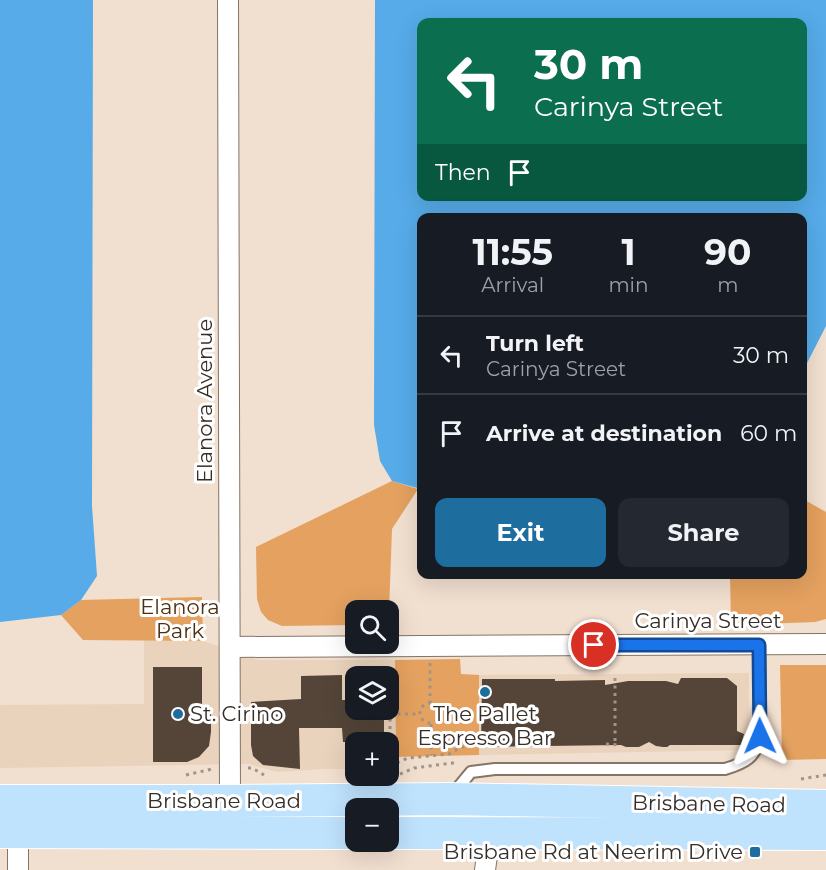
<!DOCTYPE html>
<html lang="en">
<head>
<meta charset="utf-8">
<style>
  :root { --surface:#171b24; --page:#242831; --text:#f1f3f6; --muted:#9ea1a6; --line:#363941; --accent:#1e6d9f }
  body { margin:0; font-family:Montserrat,sans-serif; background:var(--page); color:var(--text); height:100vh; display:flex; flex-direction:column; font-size:22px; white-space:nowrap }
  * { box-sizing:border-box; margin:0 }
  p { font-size:20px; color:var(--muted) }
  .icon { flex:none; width:33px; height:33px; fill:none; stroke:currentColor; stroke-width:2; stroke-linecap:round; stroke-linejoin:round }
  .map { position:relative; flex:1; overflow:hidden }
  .sheet { position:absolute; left:417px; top:213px; width:390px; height:366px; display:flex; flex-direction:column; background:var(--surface); border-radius:12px; box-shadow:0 6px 24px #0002 }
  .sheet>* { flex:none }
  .top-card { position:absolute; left:417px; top:18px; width:390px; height:183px; border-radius:12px; box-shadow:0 6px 24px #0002; background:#0b6e4f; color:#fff; overflow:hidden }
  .controls { position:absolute; left:345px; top:600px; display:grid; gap:12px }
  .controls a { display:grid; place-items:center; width:54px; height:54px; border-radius:12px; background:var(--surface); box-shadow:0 6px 24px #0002; font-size:30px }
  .pin { position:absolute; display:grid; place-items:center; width:51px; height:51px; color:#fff; margin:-26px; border:3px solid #fff; border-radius:50%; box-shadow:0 2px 6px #0007 }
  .me { position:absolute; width:66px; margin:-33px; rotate:359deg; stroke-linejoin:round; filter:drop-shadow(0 0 4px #0008) }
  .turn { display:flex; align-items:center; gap:21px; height:126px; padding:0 18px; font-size:27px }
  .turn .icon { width:78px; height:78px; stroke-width:2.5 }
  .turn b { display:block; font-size:42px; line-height:51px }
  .then { display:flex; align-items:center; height:57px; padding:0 18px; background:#0003; gap:12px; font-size:22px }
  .eta { display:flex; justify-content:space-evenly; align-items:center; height:102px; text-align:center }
  .eta b { font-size:36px; font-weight:700; line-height:42px }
  .primary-button { display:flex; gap:12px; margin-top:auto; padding:12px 18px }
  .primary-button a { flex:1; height:69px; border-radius:12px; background:var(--accent); color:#fff; font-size:24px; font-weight:700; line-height:69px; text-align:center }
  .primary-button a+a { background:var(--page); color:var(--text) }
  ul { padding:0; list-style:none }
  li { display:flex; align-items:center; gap:18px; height:78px; padding:0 18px; border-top:2px solid var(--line) }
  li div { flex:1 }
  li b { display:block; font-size:22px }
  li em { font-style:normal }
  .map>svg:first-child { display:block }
  .built { fill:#ead3bd; fill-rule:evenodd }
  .green { fill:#e4a15f }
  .water { fill:#56abe8; fill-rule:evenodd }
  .building { fill:#544538 }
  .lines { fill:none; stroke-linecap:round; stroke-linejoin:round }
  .service-casing { stroke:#857566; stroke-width:14 }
  .minor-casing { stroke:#857566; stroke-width:22 }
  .primary-casing { stroke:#fff; stroke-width:34 }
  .path { stroke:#a09387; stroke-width:3; stroke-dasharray:3 4.5; stroke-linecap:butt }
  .service { stroke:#fff; stroke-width:10 }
  .minor { stroke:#fff; stroke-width:20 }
  .primary { stroke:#bfe2fd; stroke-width:32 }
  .route-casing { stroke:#114b97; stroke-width:15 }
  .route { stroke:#1a73e8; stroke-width:10 }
  .poi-dot { fill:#1e6d9f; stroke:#fff; stroke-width:2 }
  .labels { text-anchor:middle; stroke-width:6; stroke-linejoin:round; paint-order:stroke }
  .street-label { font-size:21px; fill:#352e28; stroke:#fff }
  .park-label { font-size:21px; fill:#4c2f10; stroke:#fff }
  .poi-label { font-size:21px; fill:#352e28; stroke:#fff; text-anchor:start }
</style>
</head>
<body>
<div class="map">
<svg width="826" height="870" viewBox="0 0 826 870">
  <rect width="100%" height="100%" fill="#f1dfcf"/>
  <g class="built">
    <path d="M144,640L203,641L259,660H395L396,757L389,766L388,742H356L355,769H325L277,772L249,764L0,768V705L144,704ZM356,676H388V710H356Z"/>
    <path d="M749,673L748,750L479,755V675Z"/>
  </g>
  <g class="green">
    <path d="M392,481L418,489L392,529L389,611L356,610L355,625L282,626L268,620L261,612L257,599L256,547Z"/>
    <path d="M803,499L826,512V619L815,622L731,625L730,575L802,574Z"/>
    <path d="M202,597L203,641L83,640L61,615L81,600Z"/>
    <path d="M460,659L461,674L479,675V755L396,757L395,660Z"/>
    <path d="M780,665H826V759L782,760Z"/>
  </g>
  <g class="water">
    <path d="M0,0H93L92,506L97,576L81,600L61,615L0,622Z"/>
    <path d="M375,0H826V326L803,371L802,218H422L421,489L392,481L380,461L374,425ZM422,22H802V196H422Z"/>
  </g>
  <g class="building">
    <path d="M153,667H202V715L211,714V732L209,746L199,757L187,762H153Z"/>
    <path d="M342,675V700H356V710H384V742H343L342,728H299L300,769L263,765L253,756L251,745V702L301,699V676Z"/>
    <path d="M681,678H727L737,686V731L744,734L741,745H670L667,747H663L656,746L649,742L639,747H626L621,745L481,747L482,679H555V681L605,680V685L628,681H666L678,684Z"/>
  </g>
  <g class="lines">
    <defs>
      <path id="service" d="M452,795L471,772L495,769H725C745,763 755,758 760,737L759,645"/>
      <g id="minor">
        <path d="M228,0L230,801"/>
        <path d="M230,647L826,644"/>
        <path d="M18,822V870"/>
        <path d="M485,870L490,833L489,801"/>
      </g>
      <g id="primary">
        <path d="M0,801H230L448,799L826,806"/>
        <path d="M0,832L356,833"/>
        <path d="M388,833L826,834"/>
      </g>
    </defs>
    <use href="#service" class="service-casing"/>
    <use href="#minor" class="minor-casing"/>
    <use href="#primary" class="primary-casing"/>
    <g class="path">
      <path d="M430,663V703"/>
      <path d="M615,678V744"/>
      <circle cx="430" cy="713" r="10"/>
      <path d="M440,714H477"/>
      <path d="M431,724V755"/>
      <path d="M606,744L621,745"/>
      <path d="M390,766L408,758L449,754L461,747L481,745"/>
      <path d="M248,768H252L264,775"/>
      <path d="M390,774V714H420"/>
      <path d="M400,774L414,768L452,763L458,764"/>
      <path d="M186,775L212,769"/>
      <path d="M801,779L826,775"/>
    </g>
    <use href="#service" class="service"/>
    <use href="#minor" class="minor"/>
    <use href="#primary" class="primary"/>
  </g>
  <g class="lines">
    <defs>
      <path id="route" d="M594,645H759L760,736"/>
    </defs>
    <use href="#route" class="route-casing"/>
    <use href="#route" class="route"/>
  </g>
  <g class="poi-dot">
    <circle cx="485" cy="692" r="6"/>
    <circle cx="178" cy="714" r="6"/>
    <rect x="749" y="846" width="12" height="12" rx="3"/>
  </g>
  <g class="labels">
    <g class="street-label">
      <text transform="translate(205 401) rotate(-90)" y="7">Elanora Avenue</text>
      <text x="708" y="628">Carinya Street</text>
      <text x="224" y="808">Brisbane Road</text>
      <text transform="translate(709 804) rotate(1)" y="7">Brisbane Road</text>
    </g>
    <g class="park-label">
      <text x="180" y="614">Elanora<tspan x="180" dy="24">Park</tspan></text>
    </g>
    <g class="poi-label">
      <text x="190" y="721">St. Cirino</text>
      <text x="485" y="721" text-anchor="middle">The Pallet<tspan x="485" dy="24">Espresso Bar</tspan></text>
      <text x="743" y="859" text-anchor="end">Brisbane Rd at Neerim Drive</text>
    </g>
  </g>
</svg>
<div class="controls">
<a><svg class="icon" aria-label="search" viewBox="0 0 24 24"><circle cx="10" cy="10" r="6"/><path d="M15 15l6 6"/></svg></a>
<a><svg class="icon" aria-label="layers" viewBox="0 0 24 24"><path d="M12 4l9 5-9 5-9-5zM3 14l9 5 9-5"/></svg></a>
<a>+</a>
<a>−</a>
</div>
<div class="pin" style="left:594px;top:645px;background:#d93025"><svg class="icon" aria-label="arrive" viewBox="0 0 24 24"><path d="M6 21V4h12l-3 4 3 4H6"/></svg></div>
<svg class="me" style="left:760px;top:736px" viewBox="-20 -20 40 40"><path d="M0-17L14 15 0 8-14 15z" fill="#1a73e8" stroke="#fff" stroke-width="4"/></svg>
<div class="top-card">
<div class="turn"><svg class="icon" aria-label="left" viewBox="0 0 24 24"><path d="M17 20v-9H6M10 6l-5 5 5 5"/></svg><div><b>30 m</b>Carinya Street</div></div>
<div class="then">Then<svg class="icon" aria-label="arrive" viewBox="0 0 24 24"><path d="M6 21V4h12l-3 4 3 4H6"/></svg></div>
</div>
<section class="sheet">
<div class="eta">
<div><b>11:55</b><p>Arrival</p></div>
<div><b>1</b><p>min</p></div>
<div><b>90</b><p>m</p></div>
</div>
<ul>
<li><svg class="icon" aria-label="left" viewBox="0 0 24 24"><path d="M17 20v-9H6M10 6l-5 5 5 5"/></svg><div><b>Turn left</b><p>Carinya Street</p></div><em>30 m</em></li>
<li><svg class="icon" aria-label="arrive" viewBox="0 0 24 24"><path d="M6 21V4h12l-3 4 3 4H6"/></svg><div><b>Arrive at destination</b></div><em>60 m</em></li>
</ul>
<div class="primary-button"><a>Exit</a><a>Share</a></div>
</section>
</div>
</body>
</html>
